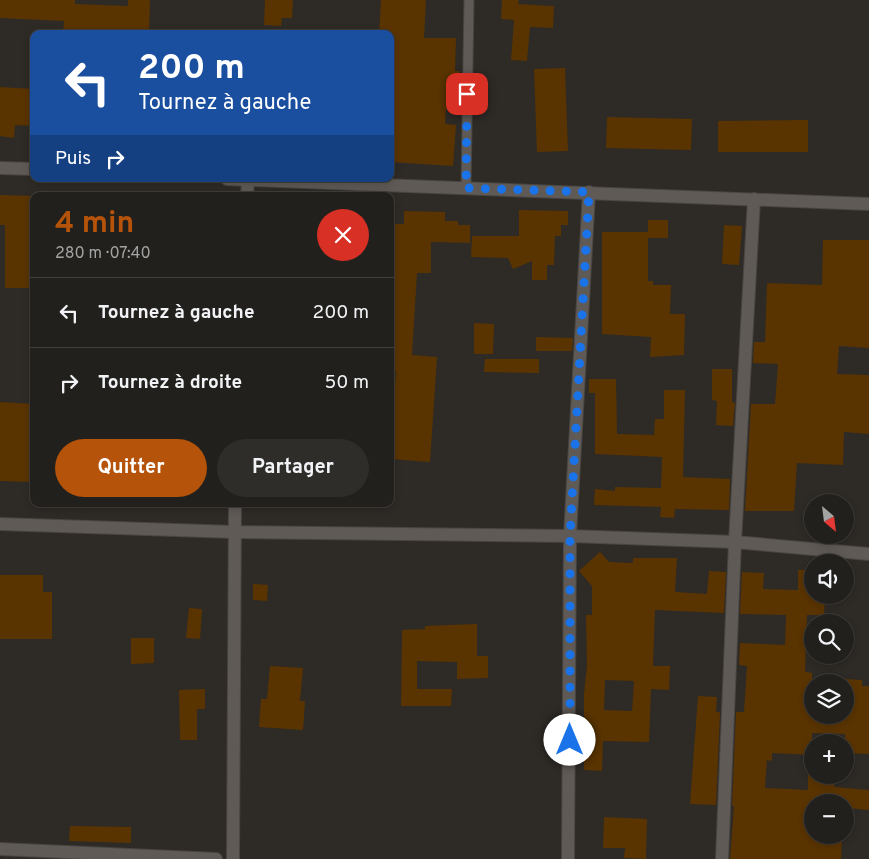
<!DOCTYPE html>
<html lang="fr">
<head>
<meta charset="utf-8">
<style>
  :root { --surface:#22201c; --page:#2e2d29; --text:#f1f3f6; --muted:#a2a3a3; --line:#3f3e3b; --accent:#b45309 }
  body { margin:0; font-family:Overpass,sans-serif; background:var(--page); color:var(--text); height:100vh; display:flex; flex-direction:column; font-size:19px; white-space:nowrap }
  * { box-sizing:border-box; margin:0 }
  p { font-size:16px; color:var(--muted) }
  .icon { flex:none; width:28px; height:28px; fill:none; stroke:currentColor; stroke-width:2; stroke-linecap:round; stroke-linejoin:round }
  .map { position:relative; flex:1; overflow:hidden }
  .sheet { position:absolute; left:30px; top:192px; width:364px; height:315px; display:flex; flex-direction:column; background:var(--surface); border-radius:10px; box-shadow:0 2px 8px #0003,0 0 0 1px var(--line) }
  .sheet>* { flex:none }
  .hud { position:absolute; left:30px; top:30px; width:364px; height:152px; border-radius:10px; box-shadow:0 2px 8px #0003,0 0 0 1px var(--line); background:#1a4fa0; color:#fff; overflow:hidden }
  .needle { width:32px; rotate:152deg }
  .controls { position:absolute; left:804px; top:494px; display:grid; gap:10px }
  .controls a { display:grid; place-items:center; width:50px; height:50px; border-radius:50%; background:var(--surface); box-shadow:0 2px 8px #0003,0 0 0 1px var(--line); font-size:25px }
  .pin { position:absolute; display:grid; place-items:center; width:42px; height:42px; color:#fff; margin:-21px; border-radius:10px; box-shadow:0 2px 8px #0006 }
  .me { position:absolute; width:55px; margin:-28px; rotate:0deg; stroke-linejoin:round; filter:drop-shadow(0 0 4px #0008) }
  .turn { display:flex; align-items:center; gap:18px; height:105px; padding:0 25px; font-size:22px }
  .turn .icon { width:65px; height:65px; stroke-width:2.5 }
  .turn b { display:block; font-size:35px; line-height:42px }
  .then { display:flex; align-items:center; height:48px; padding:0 25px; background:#0003; gap:10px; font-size:19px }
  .round { display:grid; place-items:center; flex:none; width:52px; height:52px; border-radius:26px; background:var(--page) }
  .summary { display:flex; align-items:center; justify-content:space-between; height:85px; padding:0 25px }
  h1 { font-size:30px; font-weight:700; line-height:38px; color:var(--accent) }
  .button { display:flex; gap:10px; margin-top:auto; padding:10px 25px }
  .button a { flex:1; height:58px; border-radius:30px; background:var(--accent); color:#fff; font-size:20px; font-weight:700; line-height:58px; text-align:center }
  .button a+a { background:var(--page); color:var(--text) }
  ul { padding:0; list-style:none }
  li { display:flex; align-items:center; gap:15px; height:70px; padding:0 25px; border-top:1px solid var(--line) }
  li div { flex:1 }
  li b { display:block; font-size:19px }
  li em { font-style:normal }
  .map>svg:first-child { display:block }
  .building { fill:#5a3400; fill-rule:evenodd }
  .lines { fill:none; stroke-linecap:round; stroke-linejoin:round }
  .lane-casing { stroke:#484542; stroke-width:11 }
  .street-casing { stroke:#484542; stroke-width:14 }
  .secondary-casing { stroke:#484542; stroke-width:14 }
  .lane { stroke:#5f5a56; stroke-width:9 }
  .street { stroke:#5f5a56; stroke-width:12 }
  .secondary { stroke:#5f5a56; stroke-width:12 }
  .route { stroke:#1a73e8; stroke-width:9; stroke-dasharray:0 16.2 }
</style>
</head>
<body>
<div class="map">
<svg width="869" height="859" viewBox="0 0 869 859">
  <rect width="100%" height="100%" fill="#2e2a26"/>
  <g class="building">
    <path d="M0,0H75V4L128,6V0H150L149,34H63L64,21L0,18Z"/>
    <path d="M265,0H293L292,18H282L281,26L264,25Z"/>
    <path d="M381,0H426L424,38H456L455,71H459V94L447,93L445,124L456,125L453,166L390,162V34H379Z"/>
    <path d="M502,0H519L518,4L554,6L553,28L530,27L527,61L511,60L514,20L501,19Z"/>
    <path d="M565,68L568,151L537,152L534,69Z"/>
    <path d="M0,87L34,89V126L15,125L14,138L0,136Z"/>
    <path d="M607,117L692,119L691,150L606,148Z"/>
    <path d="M808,120V152H718V121Z"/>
    <path d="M0,195L34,196V226H31V288H5V225H0Z"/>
    <path d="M519,210L568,211V225H561V236H555L554,265H547V280H532V261L513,269L508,258L471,257L472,236H519Z"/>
    <path d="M404,211L445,212V221H458V225H470V243L431,242V273H417L412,355L437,357L430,462L391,459L394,424H390V399H394L396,371L390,370V224H404Z"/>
    <path d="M648,220H668V238H648V281H653V285H671L670,314H685L684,355L650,357L651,337L602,334V232H648Z"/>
    <path d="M724,225L742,226L739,265L722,264Z"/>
    <path d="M823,240H869V348L839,346L837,374L869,375V434L844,432L843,465L797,463L794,511H745L751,404H775L778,364L753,363L754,342H765L767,283L822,285Z"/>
    <path d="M474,323L494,324L493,354H474Z"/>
    <path d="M536,337L573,338L572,351H536Z"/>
    <path d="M485,359H539V373L484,372Z"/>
    <path d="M712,369H732V402L735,403L733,426L716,425L717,401L712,400Z"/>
    <path d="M589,379H616L617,434L654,435L655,419H664V390H685L683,477L730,479L729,510L675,509L674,518L660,517L661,507L594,505L595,489L615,491V487L661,488L662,457L595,454V393H589Z"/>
    <path d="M0,402L34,404V482L0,481Z"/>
    <path d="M600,552L609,562L633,563V558H677L675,592L707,594L709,571L726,572L724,613L655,610L653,666H670L669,690L651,689L649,742L603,741L602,771L584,770V694L587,666L586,615H592V586L579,571ZM605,680L634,681L632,711L604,710Z"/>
    <path d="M798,570H812V595H825L824,615H807L805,672L812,673V715H845V679L862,680V686H869V754L845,753V734L812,733V755L772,753V761L767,760L765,788L808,790V775H835L834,787L869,790V810L847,808L845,802H812V835H842L841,859H730L734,806H732L736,712H744L747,666L739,665L740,643L785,645L786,615L740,614L742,572L764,573L763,589L798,590Z"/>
    <path d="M0,575H43V592H52V639H0Z"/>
    <path d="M253,584L268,585L267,601L253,600Z"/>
    <path d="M189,608L202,609L200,639L186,638Z"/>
    <path d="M477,624V656H488V678L457,679V662L417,661V689H452L451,706H401L402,630L425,629V626Z"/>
    <path d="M131,638H154V663L131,664Z"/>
    <path d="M270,666L303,668L300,701H305L303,730L259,727L261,699H267Z"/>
    <path d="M205,689V709H197V740H180L179,690Z"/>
    <path d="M698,696L717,697L716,712H720L716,805L690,804Z"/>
    <path d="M604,817L647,819L646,859L624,858L625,848H603Z"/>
    <path d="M70,826L131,827V843L69,841Z"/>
  </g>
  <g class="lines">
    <defs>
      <path id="lane" d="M466,188L469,0"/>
      <g id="street">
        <path d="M247,196L248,180"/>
        <path d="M0,524L234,532L570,536L735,542L869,554"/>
        <path d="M0,849L216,859"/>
        <path d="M233,859L235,504"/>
        <path d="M568,859L570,536L589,192"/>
        <path d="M722,859L735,542L754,199"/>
      </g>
      <g id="secondary">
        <path d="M0,168L34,169"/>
        <path d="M227,179L869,204"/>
      </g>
    </defs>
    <use href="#lane" class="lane-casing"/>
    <use href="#street" class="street-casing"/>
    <use href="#secondary" class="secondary-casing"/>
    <use href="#lane" class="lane"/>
    <use href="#street" class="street"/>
    <use href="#secondary" class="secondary"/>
  </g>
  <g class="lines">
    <path class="route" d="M467,94L466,188L589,192L570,536V740"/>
  </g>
</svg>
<div class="controls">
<a><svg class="needle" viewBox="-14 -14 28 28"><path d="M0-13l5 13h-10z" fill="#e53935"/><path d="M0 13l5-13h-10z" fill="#a2a3a3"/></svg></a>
<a><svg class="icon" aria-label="sound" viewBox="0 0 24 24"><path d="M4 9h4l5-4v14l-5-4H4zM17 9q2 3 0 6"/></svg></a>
<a><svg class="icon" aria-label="search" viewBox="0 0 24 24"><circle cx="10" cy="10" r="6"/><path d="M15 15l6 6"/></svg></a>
<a><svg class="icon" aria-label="layers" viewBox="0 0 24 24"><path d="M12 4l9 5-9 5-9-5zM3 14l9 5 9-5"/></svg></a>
<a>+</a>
<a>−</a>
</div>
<div class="pin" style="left:467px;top:94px;background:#d93025"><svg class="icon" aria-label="arrive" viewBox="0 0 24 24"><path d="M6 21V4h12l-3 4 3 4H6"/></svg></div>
<svg class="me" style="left:570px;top:740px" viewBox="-20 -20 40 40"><circle r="19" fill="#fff"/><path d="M0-13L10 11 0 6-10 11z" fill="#1a73e8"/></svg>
<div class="hud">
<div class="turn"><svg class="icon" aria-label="left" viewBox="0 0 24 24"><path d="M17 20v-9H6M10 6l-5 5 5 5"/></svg><div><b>200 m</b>Tournez à gauche</div></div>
<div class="then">Puis<svg class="icon" aria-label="right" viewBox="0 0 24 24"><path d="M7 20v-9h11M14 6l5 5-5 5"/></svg></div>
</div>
<section class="sheet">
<div class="summary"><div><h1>4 min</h1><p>280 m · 07:40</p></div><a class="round" style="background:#d93025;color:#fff"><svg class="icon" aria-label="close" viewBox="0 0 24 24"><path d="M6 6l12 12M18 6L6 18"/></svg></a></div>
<ul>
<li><svg class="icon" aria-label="left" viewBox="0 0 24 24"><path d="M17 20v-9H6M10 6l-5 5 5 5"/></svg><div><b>Tournez à gauche</b></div><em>200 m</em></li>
<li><svg class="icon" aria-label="right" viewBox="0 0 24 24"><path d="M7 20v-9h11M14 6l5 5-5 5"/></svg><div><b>Tournez à droite</b></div><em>50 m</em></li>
</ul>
<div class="button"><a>Quitter</a><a>Partager</a></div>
</section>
</div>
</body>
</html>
